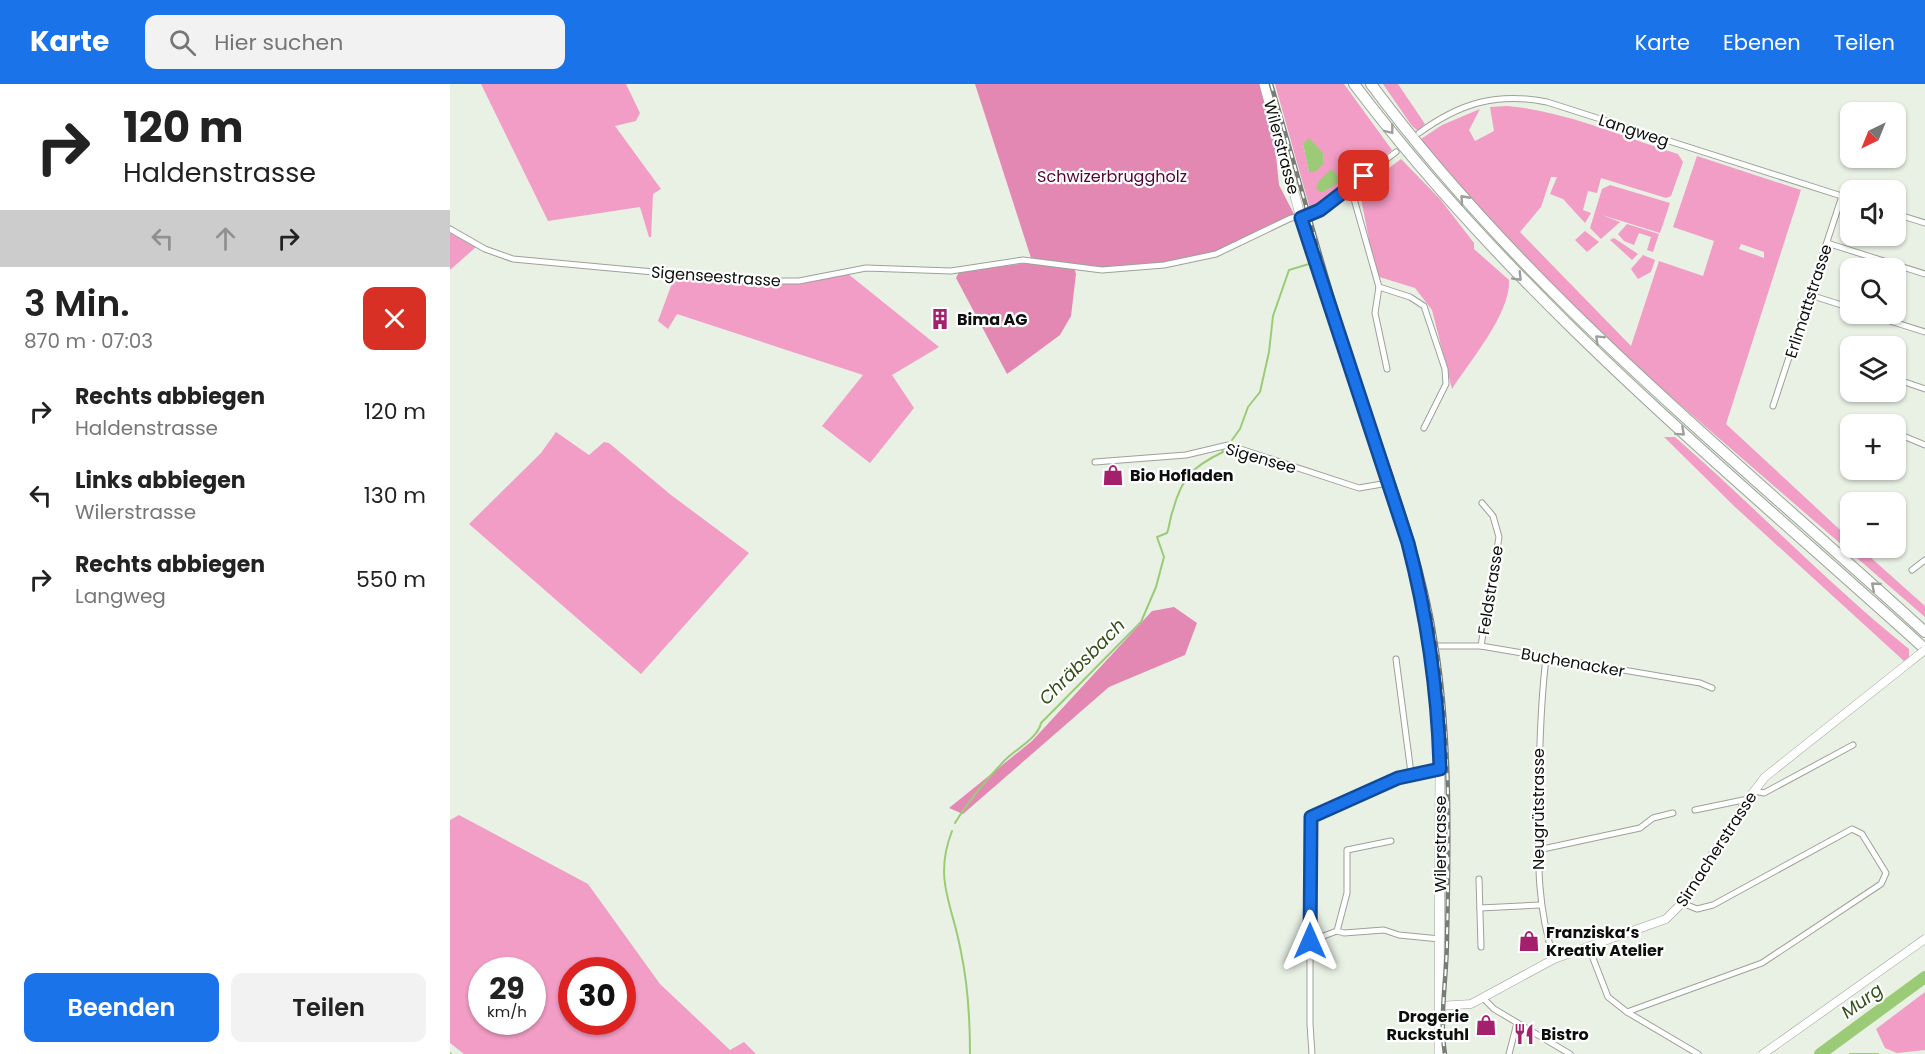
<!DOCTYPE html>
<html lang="de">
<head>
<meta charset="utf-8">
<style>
  :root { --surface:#fff; --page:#f2f2f2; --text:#222; --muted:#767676; --accent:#1a73e8 }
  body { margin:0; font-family:Poppins,sans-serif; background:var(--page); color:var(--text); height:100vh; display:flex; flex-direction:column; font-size:22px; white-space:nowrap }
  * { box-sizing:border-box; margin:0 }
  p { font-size:20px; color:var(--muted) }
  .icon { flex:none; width:33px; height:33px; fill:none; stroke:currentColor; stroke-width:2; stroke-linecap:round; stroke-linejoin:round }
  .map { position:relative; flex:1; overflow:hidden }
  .sheet { display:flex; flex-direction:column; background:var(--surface); width:450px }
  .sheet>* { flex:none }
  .guide { background:#fff; color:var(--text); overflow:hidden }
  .needle { width:39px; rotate:223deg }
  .tools { position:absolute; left:1390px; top:18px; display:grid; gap:12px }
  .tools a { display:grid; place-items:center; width:66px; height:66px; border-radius:12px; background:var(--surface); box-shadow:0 2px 4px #0004; font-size:30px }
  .speed { position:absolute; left:18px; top:873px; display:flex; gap:12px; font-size:30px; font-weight:700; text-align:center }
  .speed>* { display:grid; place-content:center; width:78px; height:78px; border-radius:50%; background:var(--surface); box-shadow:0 2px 4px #0004; line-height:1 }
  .speed small { font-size:15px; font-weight:400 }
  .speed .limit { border:9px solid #d22; background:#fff; color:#111 }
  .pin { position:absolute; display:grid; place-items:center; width:51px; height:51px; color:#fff; margin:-26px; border-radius:12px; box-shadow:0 3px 9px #0006 }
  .me { position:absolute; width:66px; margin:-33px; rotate:0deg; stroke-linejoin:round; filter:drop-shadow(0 0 4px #0008) }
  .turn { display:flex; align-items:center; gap:21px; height:126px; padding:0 24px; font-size:27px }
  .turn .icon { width:78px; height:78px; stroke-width:2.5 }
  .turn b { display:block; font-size:42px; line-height:51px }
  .lanes { display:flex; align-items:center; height:57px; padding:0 24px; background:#0003; justify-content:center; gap:30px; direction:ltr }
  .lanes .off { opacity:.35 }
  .round { display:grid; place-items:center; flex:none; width:63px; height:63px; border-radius:12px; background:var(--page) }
  .head { display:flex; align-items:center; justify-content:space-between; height:102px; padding:0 24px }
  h1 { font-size:36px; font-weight:600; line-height:45px }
  .cta { display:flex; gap:12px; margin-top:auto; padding:12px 24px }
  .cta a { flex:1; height:69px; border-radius:12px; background:var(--accent); color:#fff; font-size:24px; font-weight:600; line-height:69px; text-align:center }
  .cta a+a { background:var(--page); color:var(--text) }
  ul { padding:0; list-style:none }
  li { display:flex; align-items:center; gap:18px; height:84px; padding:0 24px }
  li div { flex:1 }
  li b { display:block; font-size:22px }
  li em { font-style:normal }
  header { display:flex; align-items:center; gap:36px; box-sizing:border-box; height:84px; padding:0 30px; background:var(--accent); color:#fff }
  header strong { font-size:28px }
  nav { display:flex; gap:33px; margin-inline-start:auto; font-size:21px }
  .search { width:420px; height:54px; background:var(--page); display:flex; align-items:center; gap:15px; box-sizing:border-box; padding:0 21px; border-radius:12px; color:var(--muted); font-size:22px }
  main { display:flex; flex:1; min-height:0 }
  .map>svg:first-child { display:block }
  .green { fill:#f29dc5; fill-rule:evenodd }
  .forest { fill:#e388b3 }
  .water { fill:#9bcb77 }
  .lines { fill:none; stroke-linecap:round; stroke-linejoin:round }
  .stream { stroke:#9bcb77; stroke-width:2 }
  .river { stroke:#9bcb77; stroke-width:12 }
  .street-casing { stroke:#9ba297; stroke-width:7 }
  .secondary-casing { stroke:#9ba297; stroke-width:9 }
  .primary-casing { stroke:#9ba297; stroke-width:10 }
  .highway-casing { stroke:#9ba297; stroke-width:12 }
  .street { stroke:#fff; stroke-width:5 }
  .secondary { stroke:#fff; stroke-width:8 }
  .primary { stroke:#fff; stroke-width:9 }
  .highway { stroke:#fff; stroke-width:10 }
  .rail-casing { stroke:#777c75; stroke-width:4.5 }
  .rail { stroke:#fff; stroke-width:2; stroke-dasharray:7; stroke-linecap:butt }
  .secondary-bridge-casing { stroke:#9ba297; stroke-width:9; stroke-linecap:butt }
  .secondary-bridge { stroke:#fff; stroke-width:8 }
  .oneway { stroke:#9e9f9d }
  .route-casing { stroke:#114b97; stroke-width:15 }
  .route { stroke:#1a73e8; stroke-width:10 }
  .labels { text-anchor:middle; stroke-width:4.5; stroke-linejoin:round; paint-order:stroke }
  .street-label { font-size:16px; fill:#0c0f0b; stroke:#fff }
  .park-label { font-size:16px; fill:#560235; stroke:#fff }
  .poi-label { font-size:16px; font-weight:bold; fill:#0c0f0b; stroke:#fff; text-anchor:start }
  .water-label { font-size:18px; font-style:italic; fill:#325117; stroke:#fff }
</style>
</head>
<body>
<header>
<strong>Karte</strong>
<div class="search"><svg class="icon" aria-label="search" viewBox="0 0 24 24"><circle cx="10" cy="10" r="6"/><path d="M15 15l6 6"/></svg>Hier suchen</div>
<nav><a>Karte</a><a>Ebenen</a><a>Teilen</a></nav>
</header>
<main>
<section class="sheet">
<div class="guide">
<div class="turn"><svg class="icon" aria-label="right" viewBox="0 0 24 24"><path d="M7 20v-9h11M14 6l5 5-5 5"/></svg><div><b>120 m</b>Haldenstrasse</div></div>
<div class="lanes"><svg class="icon off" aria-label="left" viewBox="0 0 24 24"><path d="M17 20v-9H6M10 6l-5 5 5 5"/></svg><svg class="icon off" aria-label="ahead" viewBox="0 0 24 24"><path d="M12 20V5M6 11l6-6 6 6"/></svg><svg class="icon" aria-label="right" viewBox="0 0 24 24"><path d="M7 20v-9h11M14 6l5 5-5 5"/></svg></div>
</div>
<div class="head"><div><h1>3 Min.</h1><p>870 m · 07:03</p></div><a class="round" style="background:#d93025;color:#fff"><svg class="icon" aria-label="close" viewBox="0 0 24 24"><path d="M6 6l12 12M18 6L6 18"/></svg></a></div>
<ul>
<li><svg class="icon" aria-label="right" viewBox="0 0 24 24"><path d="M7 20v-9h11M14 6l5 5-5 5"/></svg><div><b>Rechts abbiegen</b><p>Haldenstrasse</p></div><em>120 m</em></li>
<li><svg class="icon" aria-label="left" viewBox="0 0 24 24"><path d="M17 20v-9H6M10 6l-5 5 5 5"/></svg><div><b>Links abbiegen</b><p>Wilerstrasse</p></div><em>130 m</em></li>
<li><svg class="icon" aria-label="right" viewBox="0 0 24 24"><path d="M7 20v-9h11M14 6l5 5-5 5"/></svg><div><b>Rechts abbiegen</b><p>Langweg</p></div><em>550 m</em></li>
</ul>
<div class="cta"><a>Beenden</a><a>Teilen</a></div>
</section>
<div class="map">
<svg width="1475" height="970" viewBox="0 0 1475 970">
  <rect width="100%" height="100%" fill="#e9f1e5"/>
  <g class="green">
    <path d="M31,0H176L190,29L186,37L165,42L211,105L203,110L201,153H199L190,123L98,137Z"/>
    <path d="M825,0H894L942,66L876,117L860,125ZM853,60L873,69L874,79L859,88Z"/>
    <path d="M933,0H948L975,40L968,47L962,42Z"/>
    <path d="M1057,22C1115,27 1173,53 1228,70L1233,78L1221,112L1216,114L1151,94L1147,109L1138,107L1133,126L1141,129L1135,139L1113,115L1100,110L1107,93H1101L1091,123L1070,148L1181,262L1209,177L1253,192L1264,157L1223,143L1247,72L1351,106L1276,340L1401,456V464H1410L1475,522V533L1219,311L1122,222L1024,118L971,55L992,41L1030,25L1019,46L1025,57L1044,47L1040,23ZM1291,160L1314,168V174L1289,165Z"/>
    <path d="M951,75L990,115L1024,159V165L1059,196C1061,229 1020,277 1002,305L982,226L965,204L926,192L909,104L937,82L939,84Z"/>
    <path d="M1160,101L1220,119L1210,149L1152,131L1170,138L1151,155L1140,144L1152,105Z"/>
    <path d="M1177,140L1209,150L1203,168L1197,166L1201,153L1189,149L1184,161L1174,157L1168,150Z"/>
    <path d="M1135,147L1149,158L1137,168L1125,156Z"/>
    <path d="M0,149L26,163L0,186Z"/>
    <path d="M1164,154L1188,170L1182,176L1160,156Z"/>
    <path d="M1193,171L1205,176L1201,188L1188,195L1181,185Z"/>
    <path d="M397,189L489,263L442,291L464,324L420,379L372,342L413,291L227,230L218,245L208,237L224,194L333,198Z"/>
    <path d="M106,348L139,371L154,358L159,359L221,411L299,469L191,590L19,440L91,369Z"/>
    <path d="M1214,353H1225C1304,422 1377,499 1459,565V573L1454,577L1284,422Z"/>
    <path d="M9,731L138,800L210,900L280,966L294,958L306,970H14L0,959V736ZM32,886H82V938H32ZM122,886H172V938H122Z"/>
    <path d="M1475,908V966L1447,969L1435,964L1426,945Z"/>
  </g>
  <g class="forest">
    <path d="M525,0H810L821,23L829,101L846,134L766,170L714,181L652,186L635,181L582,177Z"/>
    <path d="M577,179L624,184L626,190L621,232L610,251L557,290L506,194L509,188Z"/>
    <path d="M724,523L747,539L735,571L659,603L513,730L499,724L582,657L702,527Z"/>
  </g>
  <g class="water">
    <path d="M859,54L873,69L874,79L865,88H859L853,60Z"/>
    <path d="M881,85L892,96L875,107L870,108L866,104L869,97Z"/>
  </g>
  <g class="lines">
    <g class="stream">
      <path d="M782,356L790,345L798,323L810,308L819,268L823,232L839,186L859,180"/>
      <path d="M505,739C519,716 537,695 555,676C566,665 588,654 591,639L691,538L706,503L714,473L707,453L717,449C720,441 720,433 723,426C732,392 744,382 773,368L772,365"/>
      <path d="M502,747C483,796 503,821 511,868C518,901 520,936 520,970"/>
      <path d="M0,969L1,970"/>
      <path d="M1400,970H1428"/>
    </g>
    <path class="river" d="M1370,970L1475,893"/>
    <defs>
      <g id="street">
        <path d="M969,49C1010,19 1047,8 1097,18L1401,115"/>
        <path d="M899,104L904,115L929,203L925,229L937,285"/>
        <path d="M1446,130L1475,139"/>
        <path d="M0,145L35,165L63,175L301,197H349L416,184L501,187L573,176L652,186L714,181L766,170L841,134L863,131L946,68"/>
        <path d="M1377,159L1475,190"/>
        <path d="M929,203L960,213L974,222L995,285L996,300L974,344"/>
        <path d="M1360,211L1401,224"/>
        <path d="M1418,230L1475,248"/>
        <path d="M1396,279L1401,281"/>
        <path d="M1446,295L1475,305"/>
        <path d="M1323,322L1392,112"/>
        <path d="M1446,349L1475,361"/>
        <path d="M645,378L736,371L778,361L909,404L938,399"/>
        <path d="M1462,486L1475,476"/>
        <path d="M981,562H1031L1250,599L1262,604"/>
        <path d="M1031,562L1049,453L1043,432L1032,419"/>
        <path d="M1096,574C1090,624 1089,674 1089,725C1088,779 1087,822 1104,875"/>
        <path d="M946,575L961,689"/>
        <path d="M1304,707L1314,709L1403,661"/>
        <path d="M1245,726L1298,715"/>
        <path d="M1088,766L1190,744L1203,734L1223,729"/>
        <path d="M1029,795L1031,863"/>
        <path d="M1030,824L1090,821"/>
        <path d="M887,847L897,809V766L941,757"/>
        <path d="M860,857L887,847L894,849L934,846L949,851L990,855"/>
        <path d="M1139,864L1158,913L1177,928L1312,879L1431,800L1436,789L1412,750L1402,745L1263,821L1247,825L1232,819"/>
        <path d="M1034,915L1044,925L1120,970"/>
        <path d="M1177,928L1248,970"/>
        <path d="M862,970L860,940V733L948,694L990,685"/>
        <path d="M1059,970L1067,939"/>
      </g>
      <g id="secondary">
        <path d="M989,922L1021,920L1104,875L1216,835L1232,819L1298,715L1315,693L1451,585"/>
        <path d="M1313,970L1475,855"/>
      </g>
      <path id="primary" d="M814,0L851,134L958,459L981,562L988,635L990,685L989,970"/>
      <g id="highway">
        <path d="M904,0C1067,216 1276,385 1475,565"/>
        <path d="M921,0C1077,210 1283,372 1475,548"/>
      </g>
    </defs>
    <use href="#street" class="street-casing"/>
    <use href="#secondary" class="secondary-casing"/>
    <use href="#primary" class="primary-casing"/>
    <use href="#highway" class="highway-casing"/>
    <use href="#street" class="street"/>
    <use href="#secondary" class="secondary"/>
    <use href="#primary" class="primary"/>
    <use href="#highway" class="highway"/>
    <defs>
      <path id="rail" d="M821,0C849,94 874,190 904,283C934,375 972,465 986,561C1001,653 999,761 997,855C997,893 989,933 995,970"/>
    </defs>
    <use href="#rail" class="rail-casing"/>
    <use href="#rail" class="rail"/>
    <defs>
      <path id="secondary-bridge" d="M1451,585L1475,566"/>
    </defs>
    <use href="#secondary-bridge" class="secondary-bridge-casing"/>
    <use href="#secondary-bridge" class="secondary-bridge"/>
  </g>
  <defs><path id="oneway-chevron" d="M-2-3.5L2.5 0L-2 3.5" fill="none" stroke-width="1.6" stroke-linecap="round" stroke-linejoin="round" transform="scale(1.5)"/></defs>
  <g class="oneway">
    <use href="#oneway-chevron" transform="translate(940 46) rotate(52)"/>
    <use href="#oneway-chevron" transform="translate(1014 115) rotate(-132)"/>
    <use href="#oneway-chevron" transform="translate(1068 193) rotate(46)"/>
    <use href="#oneway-chevron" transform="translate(1149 255) rotate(-136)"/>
    <use href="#oneway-chevron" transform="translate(1231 348) rotate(42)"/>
    <use href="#oneway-chevron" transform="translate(1425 502) rotate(-139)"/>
  </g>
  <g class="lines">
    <defs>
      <path id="route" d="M860,857L861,733L948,694L990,685C988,606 978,536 958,459L851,134L870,126L914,92"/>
    </defs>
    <use href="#route" class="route-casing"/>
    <use href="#route" class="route"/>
  </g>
  <defs>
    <symbol id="building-bare" viewBox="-9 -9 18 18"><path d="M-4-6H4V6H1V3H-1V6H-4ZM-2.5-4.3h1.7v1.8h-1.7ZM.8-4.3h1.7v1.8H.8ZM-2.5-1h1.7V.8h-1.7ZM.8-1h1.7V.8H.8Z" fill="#a4206d" stroke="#fff" stroke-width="2.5" paint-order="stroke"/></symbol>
    <symbol id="shop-bare" viewBox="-9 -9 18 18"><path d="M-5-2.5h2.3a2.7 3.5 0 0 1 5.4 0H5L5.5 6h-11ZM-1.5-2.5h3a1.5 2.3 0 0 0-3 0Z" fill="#a4206d" stroke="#fff" stroke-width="2.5" paint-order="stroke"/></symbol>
    <symbol id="restaurant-bare" viewBox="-9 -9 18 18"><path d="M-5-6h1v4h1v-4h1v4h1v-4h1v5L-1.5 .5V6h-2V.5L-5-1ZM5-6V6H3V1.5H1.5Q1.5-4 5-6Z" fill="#a4206d" stroke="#fff" stroke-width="2.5" paint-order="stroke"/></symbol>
  </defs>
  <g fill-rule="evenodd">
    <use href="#building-bare" x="475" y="220" width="30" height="30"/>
    <use href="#shop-bare" x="648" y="376" width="30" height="30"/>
    <use href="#shop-bare" x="1064" y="842" width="30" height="30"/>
    <use href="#shop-bare" x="1021" y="926" width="30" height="30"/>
    <use href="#restaurant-bare" x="1059" y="935" width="30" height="30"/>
  </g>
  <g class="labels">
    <g class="street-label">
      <text transform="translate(1184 46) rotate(18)" y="6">Langweg</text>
      <text transform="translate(832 63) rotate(75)" y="6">Wilerstrasse</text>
      <text transform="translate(266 192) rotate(4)" y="6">Sigenseestrasse</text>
      <text transform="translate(1358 217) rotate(-72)" y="6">Erlimattstrasse</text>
      <text transform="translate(811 374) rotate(16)" y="6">Sigensee</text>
      <text transform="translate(1040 506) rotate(-81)" y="6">Feldstrasse</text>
      <text transform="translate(1123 578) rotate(10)" y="6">Buchenacker</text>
      <text transform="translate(1088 725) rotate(-90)" y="6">Neugrütstrasse</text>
      <text transform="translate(990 760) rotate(-90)" y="6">Wilerstrasse</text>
      <text transform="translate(1266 765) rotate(-57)" y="6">Sirnacherstrasse</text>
    </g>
    <g class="park-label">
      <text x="662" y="98">Schwizerbruggholz</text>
    </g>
    <g class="poi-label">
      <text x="507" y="241">Bima AG</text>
      <text x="680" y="397">Bio Hofladen</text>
      <text x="1096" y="854">Franziska‘s<tspan x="1096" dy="18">Kreativ Atelier</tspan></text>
      <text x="1019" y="938" text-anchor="end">Drogerie<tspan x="1019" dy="18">Ruckstuhl</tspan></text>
      <text x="1091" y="956">Bistro</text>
    </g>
    <g class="water-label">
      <text transform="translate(632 578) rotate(-45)" y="6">Chräbsbach</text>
      <text transform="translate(1412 917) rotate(-36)" y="6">Murg</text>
    </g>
  </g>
</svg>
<div class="tools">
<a><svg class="needle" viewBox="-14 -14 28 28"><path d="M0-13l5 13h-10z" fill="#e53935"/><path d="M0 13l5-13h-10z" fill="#767676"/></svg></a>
<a><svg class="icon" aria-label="sound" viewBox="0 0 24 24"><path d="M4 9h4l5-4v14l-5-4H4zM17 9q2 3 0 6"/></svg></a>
<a><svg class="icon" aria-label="search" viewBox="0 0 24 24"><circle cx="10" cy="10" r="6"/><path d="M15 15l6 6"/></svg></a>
<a><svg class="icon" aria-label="layers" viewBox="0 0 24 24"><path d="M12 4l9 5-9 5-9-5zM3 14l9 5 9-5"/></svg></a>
<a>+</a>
<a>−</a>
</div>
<div class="speed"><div>29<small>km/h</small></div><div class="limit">30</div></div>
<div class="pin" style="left:914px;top:92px;background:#d93025"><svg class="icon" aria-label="arrive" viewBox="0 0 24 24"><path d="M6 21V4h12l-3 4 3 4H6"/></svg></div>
<svg class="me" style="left:860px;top:857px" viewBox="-20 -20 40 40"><path d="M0-17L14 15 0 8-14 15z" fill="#1a73e8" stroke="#fff" stroke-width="4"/></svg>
</div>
</main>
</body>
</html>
